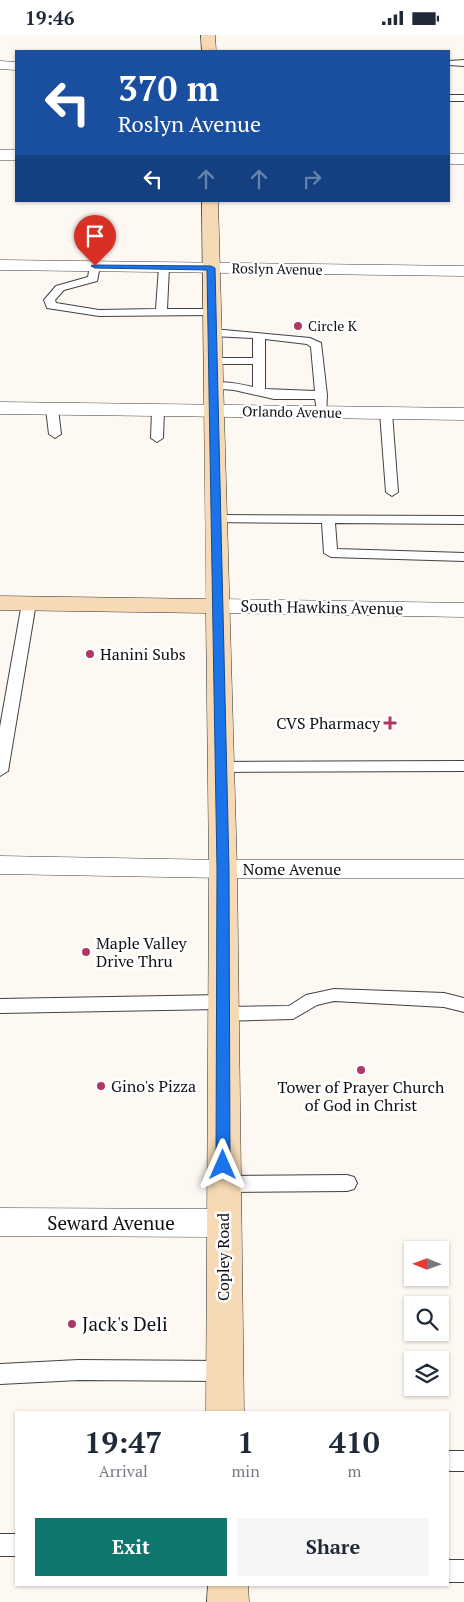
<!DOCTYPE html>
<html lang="en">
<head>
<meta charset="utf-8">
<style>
  :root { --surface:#fff; --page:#f6f6f7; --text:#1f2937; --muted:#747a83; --accent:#0f766e }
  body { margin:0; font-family:"PT Serif",serif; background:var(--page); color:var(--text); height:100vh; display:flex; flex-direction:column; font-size:19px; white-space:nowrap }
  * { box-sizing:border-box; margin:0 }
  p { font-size:16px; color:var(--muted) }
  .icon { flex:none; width:28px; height:28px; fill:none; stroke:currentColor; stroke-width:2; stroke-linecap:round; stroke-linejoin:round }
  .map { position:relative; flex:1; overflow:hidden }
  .drawer { position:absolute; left:15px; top:1376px; width:434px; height:175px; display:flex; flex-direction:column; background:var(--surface); border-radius:0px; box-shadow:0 1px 4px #0004 }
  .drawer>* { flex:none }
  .top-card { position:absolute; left:15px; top:15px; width:435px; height:152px; border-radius:0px; box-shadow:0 1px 4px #0004; background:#1a4fa0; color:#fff; overflow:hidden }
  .needle { width:32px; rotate:271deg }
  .fabs { position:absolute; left:404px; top:1206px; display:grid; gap:10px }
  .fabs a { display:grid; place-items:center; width:45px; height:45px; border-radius:0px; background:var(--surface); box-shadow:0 1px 4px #0004; font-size:25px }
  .pin { position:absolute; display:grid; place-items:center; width:42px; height:42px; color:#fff; margin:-51px -21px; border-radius:50% 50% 50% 0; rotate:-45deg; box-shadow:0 0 5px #0007 }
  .pin .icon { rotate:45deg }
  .me { position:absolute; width:55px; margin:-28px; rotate:0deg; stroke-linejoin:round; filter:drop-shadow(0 0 4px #0008) }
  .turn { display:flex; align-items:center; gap:18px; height:105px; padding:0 20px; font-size:22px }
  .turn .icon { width:65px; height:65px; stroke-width:2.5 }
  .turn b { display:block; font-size:35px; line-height:42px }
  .lanes { display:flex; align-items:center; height:48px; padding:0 20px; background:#0003; justify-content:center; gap:25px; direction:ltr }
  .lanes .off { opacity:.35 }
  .eta { display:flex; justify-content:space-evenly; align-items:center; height:85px; text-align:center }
  .eta b { font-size:30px; font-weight:700; line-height:35px }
  .cta { display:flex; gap:10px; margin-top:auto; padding:10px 20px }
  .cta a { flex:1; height:58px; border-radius:0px; background:var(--accent); color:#fff; font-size:20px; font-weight:700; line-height:58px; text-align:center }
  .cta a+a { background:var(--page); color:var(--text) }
  .status { display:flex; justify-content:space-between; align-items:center; height:35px; padding:0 25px; background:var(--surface); direction:ltr }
  .status svg { height:14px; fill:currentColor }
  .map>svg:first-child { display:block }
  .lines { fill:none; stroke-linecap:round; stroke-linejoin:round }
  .service-casing { stroke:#424242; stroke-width:2 }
  .minor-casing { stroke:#424242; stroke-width:1 }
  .tertiary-casing { stroke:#424242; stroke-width:1 }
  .secondary-casing { stroke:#313131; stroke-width:1 }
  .service { fill:#fff; fill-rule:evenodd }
  .minor { fill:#fff; fill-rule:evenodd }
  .tertiary { fill:#fff; fill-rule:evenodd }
  .secondary { fill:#f6d9b5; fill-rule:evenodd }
  .route { fill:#1a73e8; stroke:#114b97 }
  .poi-dot { fill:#b03664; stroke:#fff; stroke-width:2 }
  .labels { text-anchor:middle; stroke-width:5; stroke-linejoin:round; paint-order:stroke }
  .far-street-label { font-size:14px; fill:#0f0f0f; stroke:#fff }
  .far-poi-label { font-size:14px; fill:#0f0f0f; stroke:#fff; text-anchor:start }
  .street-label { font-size:16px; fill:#0f0f0f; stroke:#fff }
  .poi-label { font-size:16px; fill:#0f0f0f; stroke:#fff; text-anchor:start }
  .near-street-label { font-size:19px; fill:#0f0f0f; stroke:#fff }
  .near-poi-label { font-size:19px; fill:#0f0f0f; stroke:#fff; text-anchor:start }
</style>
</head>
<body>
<div class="status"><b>19:46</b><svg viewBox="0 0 49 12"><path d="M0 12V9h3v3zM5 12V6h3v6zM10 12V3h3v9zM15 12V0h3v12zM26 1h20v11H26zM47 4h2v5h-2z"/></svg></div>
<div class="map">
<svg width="464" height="1567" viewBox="0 0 464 1567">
  <rect width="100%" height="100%" fill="#fdf8f2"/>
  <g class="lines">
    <defs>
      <g id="service">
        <path d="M464,25V31L449,30V26Z"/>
        <rect x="449" y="60" width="15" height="6"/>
        <path d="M95,228L100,231L97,246L64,255L55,265L56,268L99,275L156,274L159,232L164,229L169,232L167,274H212L217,277L212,280L99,281L47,273L44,265L56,251L88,242L90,231Z"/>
        <path d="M224,295L310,303L321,308L327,360L326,380H318L315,364H274L234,355L210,353V349C224,345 239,349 253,352V329H213L207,326L213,323H253V303L212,301L206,298L212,295ZM265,304L307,309L311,312L315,356L265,354Z"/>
        <path d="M52,370L58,374L61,399L55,403L49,399L46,374Z"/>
        <path d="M158,371L164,375L163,403L157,407L151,403L152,375Z"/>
        <path d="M386,374L392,378L398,457L392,461L386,457L380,378Z"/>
        <path d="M216,480L464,481V489L335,488L337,514L464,518V526L331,522L324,518L322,488L211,487L209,484L211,481Z"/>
        <path d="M29,564L36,568L8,736L0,741V692L22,568Z"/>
        <path d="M464,726V736L221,737L213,732L221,727Z"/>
        <path d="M334,954L444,958L464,963V977L444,972L334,966L317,970L293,984L223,986L217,984L214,979L219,974L0,978V964L223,960L229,962L232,967L227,972L289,971L306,960Z"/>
        <path d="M347,1140L354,1142L357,1148L354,1154L347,1156L223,1157L216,1155L213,1149L216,1143L223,1141Z"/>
        <path d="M79,1325L224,1326L232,1329L235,1336L232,1343L224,1346L79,1345L0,1349V1329Z"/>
        <rect x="448" y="1416" width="16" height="20"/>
        <rect x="0" y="1499" width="16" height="22"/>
        <rect x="448" y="1525" width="16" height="22"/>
      </g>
      <g id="minor">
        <path d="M0,26L16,27V35L0,34Z"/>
        <rect x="0" y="115" width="16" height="10"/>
        <rect x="449" y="119" width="15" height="10"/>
        <path d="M0,225L464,231V241L0,235Z"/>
        <path d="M0,367L464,373V385L0,379Z"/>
        <path d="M0,821L223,825H464V843H223L0,839Z"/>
        <path d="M0,1173L223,1174L235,1178L240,1188L235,1198L223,1202L0,1201Z"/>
      </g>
      <path id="tertiary" d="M218,564L464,568V582L218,578L210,576L206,571L210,566Z"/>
      <g id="secondary">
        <path d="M201,0H215L216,16H202Z"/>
        <path d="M202,166H218L237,834L244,1378H206L209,834L206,578L0,575V561L206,564Z"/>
        <path d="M208,1550H248L249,1567H207Z"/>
      </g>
    </defs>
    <use href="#service" class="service-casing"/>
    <use href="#minor" class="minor-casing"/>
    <use href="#tertiary" class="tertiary-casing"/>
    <use href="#secondary" class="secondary-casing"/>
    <use href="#service" class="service"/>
    <use href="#minor" class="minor"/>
    <use href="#tertiary" class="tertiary"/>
    <use href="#secondary" class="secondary"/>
  </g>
  <path class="route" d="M93,230L211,231L215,233L229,834L230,1130L228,1134H218L216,1130L217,834L207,235L95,233L91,231Z"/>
  <g class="poi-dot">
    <circle cx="298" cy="291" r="5"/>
    <circle cx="90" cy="619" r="5"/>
    <path d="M387.5 680.5h5v5h5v5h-5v5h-5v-5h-5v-5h5z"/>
    <circle cx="86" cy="917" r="5"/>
    <circle cx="361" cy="1035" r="5"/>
    <circle cx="101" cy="1051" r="5"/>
    <circle cx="72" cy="1289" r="5"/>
  </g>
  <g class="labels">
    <g class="far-street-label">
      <text transform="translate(277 234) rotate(1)" y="5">Roslyn Avenue</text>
      <text transform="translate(292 377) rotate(1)" y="5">Orlando Avenue</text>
    </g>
    <g class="far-poi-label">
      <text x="308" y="296">Circle K</text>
    </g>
    <g class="street-label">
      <text transform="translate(322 572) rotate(1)" y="6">South Hawkins Avenue</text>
      <text x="292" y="840">Nome Avenue</text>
      <text transform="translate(223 1222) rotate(-90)" y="6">Copley Road</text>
    </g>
    <g class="poi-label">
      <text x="100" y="625">Hanini Subs</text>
      <text x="380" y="694" text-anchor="end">CVS Pharmacy</text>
      <text x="96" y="914">Maple Valley<tspan x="96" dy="18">Drive Thru</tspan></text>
      <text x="111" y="1057">Gino's Pizza</text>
      <text x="361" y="1058" text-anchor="middle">Tower of Prayer Church<tspan x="361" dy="18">of God in Christ</tspan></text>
    </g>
    <g class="near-street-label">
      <text x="111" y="1195">Seward Avenue</text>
    </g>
    <g class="near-poi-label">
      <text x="82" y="1296">Jack's Deli</text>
    </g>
  </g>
</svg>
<div class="fabs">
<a><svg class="needle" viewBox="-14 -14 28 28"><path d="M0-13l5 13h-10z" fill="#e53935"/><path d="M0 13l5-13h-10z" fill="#747a83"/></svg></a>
<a><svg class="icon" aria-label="search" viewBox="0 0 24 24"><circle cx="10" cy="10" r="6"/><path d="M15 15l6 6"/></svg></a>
<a><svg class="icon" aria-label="layers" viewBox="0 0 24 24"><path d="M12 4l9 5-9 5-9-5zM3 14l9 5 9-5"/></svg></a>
</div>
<div class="pin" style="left:95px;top:231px;background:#d93025"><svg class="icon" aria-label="arrive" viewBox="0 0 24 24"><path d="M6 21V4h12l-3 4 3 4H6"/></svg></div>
<svg class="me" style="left:223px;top:1130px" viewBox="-20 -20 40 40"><path d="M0-17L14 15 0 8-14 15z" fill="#1a73e8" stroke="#fff" stroke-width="4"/></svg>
<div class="top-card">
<div class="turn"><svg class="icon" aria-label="left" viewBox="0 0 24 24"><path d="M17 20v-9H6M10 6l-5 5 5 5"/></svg><div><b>370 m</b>Roslyn Avenue</div></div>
<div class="lanes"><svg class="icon" aria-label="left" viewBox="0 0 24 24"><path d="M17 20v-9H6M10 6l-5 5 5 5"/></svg><svg class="icon off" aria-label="ahead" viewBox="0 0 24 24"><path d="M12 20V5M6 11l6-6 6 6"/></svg><svg class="icon off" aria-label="ahead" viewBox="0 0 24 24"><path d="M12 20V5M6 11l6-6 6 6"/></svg><svg class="icon off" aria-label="right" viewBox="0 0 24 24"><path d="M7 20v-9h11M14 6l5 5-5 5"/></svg></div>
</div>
<section class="drawer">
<div class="eta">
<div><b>19:47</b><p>Arrival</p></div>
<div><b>1</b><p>min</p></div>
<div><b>410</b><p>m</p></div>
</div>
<div class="cta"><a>Exit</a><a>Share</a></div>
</section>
</div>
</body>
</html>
